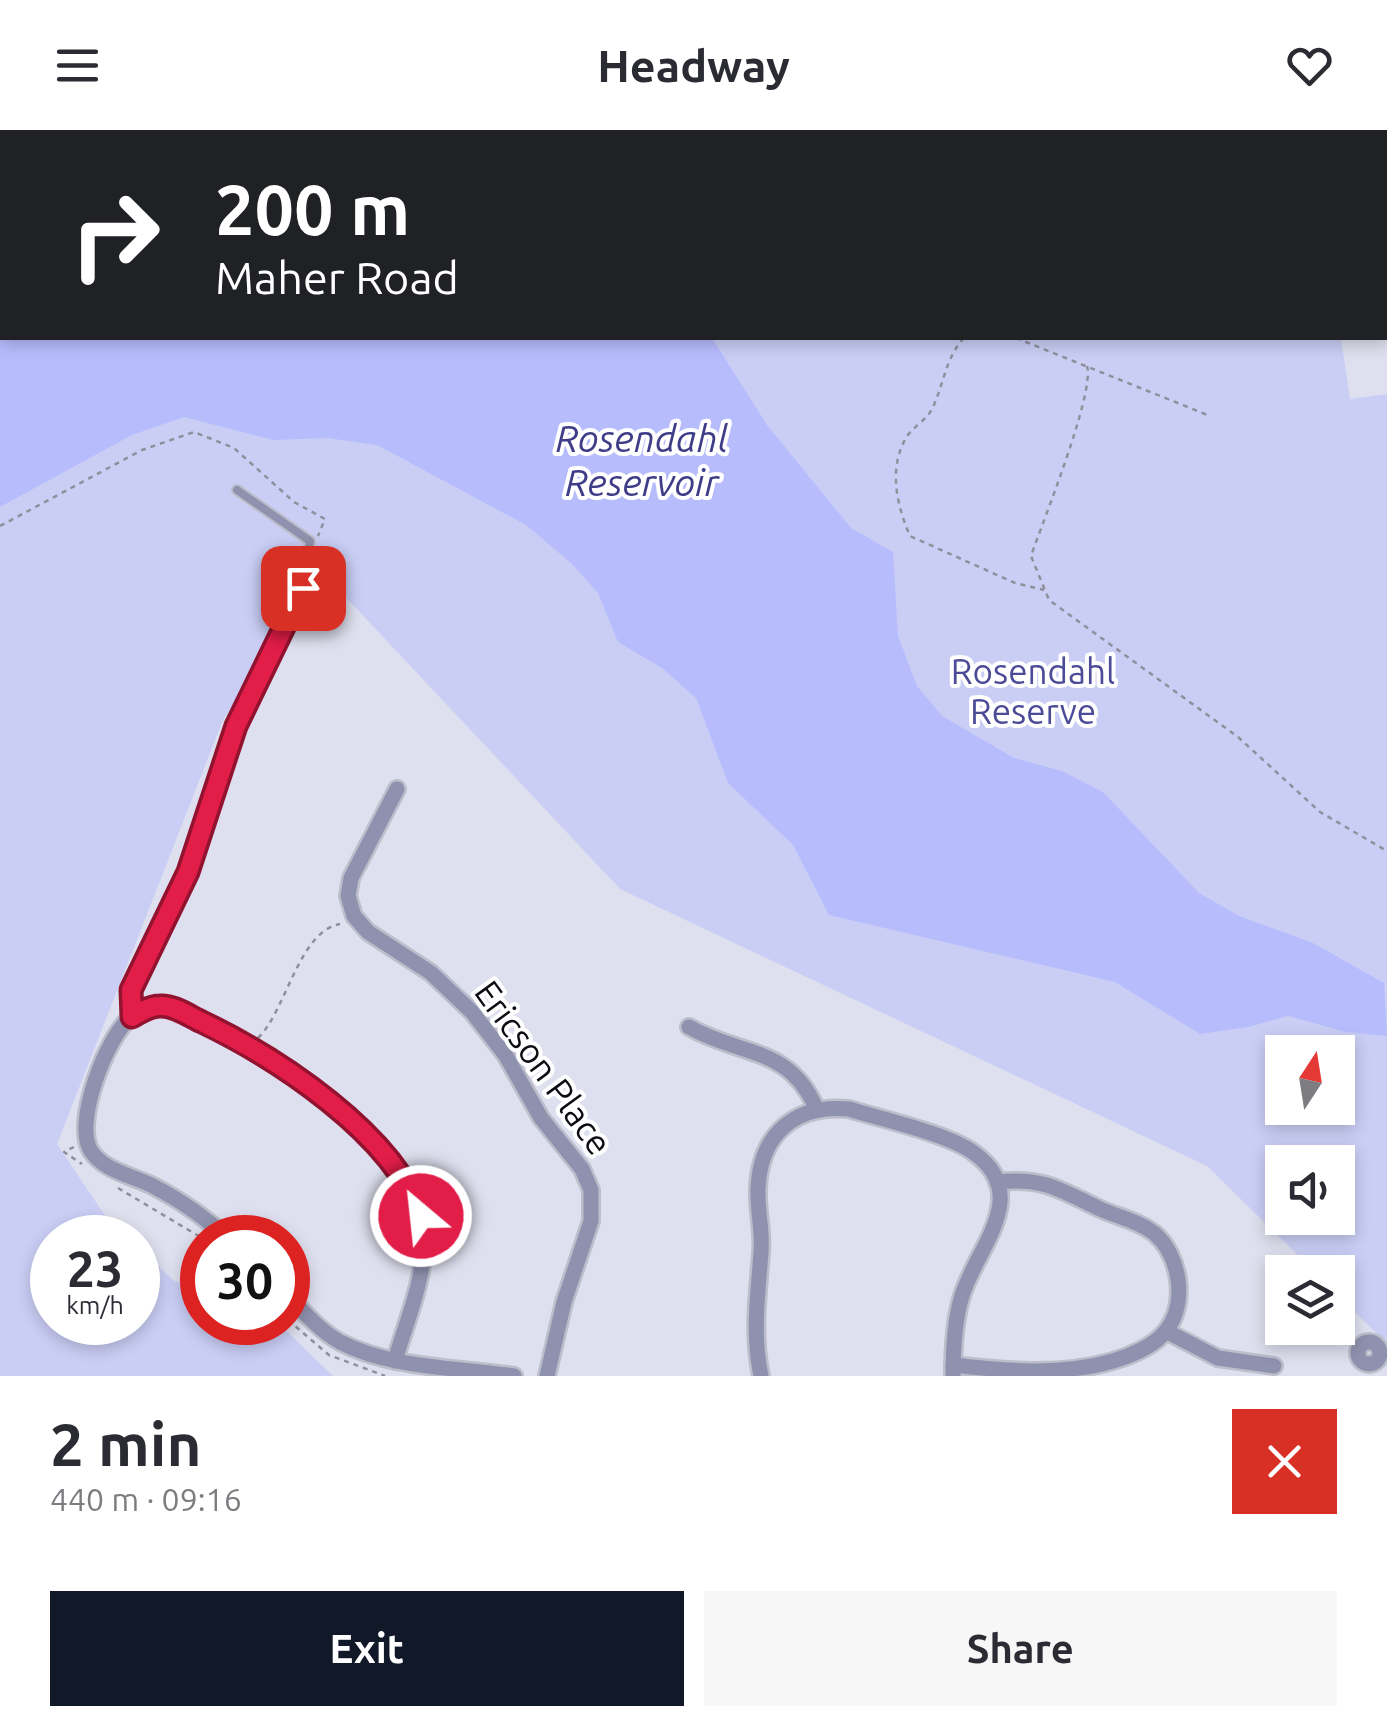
<!DOCTYPE html>
<html lang="en">
<head>
<meta charset="utf-8">
<style>
  :root { --surface:#fff; --page:#f7f7f7; --text:#2b2b33; --muted:#7c7c81; --accent:#111827 }
  body { margin:0; font-family:Ubuntu,sans-serif; background:var(--page); color:var(--text); height:100vh; display:flex; flex-direction:column; font-size:38px; white-space:nowrap }
  * { box-sizing:border-box; margin:0 }
  p { font-size:32px; color:var(--muted) }
  .icon { flex:none; width:55px; height:55px; fill:none; stroke:currentColor; stroke-width:2; stroke-linecap:round; stroke-linejoin:round }
  .map { position:relative; height:1246px; overflow:hidden }
  .drawer { display:flex; flex-direction:column; background:var(--surface); flex:1 }
  .drawer>* { flex:none }
  .top-card { position:absolute; left:0px; top:0px; width:1388px; height:210px; box-shadow:0 5px 15px #0003; background:#202124; color:#fff; overflow:hidden }
  .needle { width:65px; rotate:12deg }
  .controls { position:absolute; left:1265px; top:905px; display:grid; gap:20px }
  .controls a { display:grid; place-items:center; width:90px; height:90px; border-radius:0px; background:var(--surface); box-shadow:0 5px 15px #0003; font-size:50px }
  .speed { position:absolute; left:30px; top:1085px; display:flex; gap:20px; font-size:50px; font-weight:700; text-align:center }
  .speed>* { display:grid; place-content:center; width:130px; height:130px; border-radius:50%; background:var(--surface); box-shadow:0 5px 15px #0003; line-height:1 }
  .speed small { font-size:25px; font-weight:400 }
  .speed .limit { border:15px solid #d22; background:#fff; color:#111 }
  .pin { position:absolute; display:grid; place-items:center; width:85px; height:85px; color:#fff; margin:-42px; border-radius:20px; box-shadow:0 5px 15px #0006 }
  .me { position:absolute; width:110px; margin:-55px; rotate:332deg; stroke-linejoin:round; filter:drop-shadow(0 0 8px #0008) }
  .turn { display:flex; align-items:center; gap:35px; height:210px; padding:0 50px; font-size:45px }
  .turn .icon { width:130px; height:130px; stroke-width:2.5 }
  .turn b { display:block; font-size:70px; line-height:85px }
  .round { display:grid; place-items:center; flex:none; width:105px; height:105px; border-radius:0px; background:var(--page) }
  .head { display:flex; align-items:center; justify-content:space-between; height:170px; padding:0 50px }
  h1 { font-size:60px; font-weight:700; line-height:75px }
  .button { display:flex; gap:20px; margin-top:auto; padding:20px 50px }
  .button a { flex:1; height:115px; border-radius:0px; background:var(--accent); color:#fff; font-size:40px; font-weight:700; line-height:115px; text-align:center }
  .button a+a { background:var(--page); color:var(--text) }
  header { display:flex; justify-content:space-between; align-items:center; height:130px; padding:0 50px; background:var(--surface); font-size:45px; font-weight:700 }
  .map>svg:first-child { display:block }
  .green { fill:#cacef5; fill-rule:evenodd }
  .water { fill:#b7bcfd }
  .lines { fill:none; stroke-linecap:round; stroke-linejoin:round }
  .service-casing { stroke:#bcbecb; stroke-width:12 }
  .minor-casing { stroke:#bcbecb; stroke-width:20 }
  .path { stroke:#8f909c; stroke-width:2.5; stroke-dasharray:5 5; stroke-linecap:butt }
  .service { stroke:#8f92ae; stroke-width:8 }
  .minor { stroke:#8f92ae; stroke-width:15 }
  .route-casing { stroke:#92132f; stroke-width:25 }
  .route { stroke:#e11d48; stroke-width:18 }
  .labels { text-anchor:middle; stroke-width:8; stroke-linejoin:round; paint-order:stroke }
  .park-label { font-size:35px; fill:#4b4b97; stroke:#fff }
  .street-label { font-size:35px; fill:#0b0c11; stroke:#fff }
  .water-label { font-size:38px; font-style:italic; fill:#3f3d88; stroke:#fff }
</style>
</head>
<body>
<header><svg class="icon" aria-label="menu" viewBox="0 0 24 24"><path d="M4 6h16M4 12h16M4 18h16"/></svg>Headway<svg class="icon" aria-label="heart" viewBox="0 0 24 24"><path d="M12 20l-8-8c-3-5 5-10 8-4 3-6 11-1 8 4z"/></svg></header>
<div class="map">
<svg width="1387" height="1246" viewBox="0 0 1387 1246">
  <rect width="100%" height="100%" fill="#dee0ef"/>
  <path class="green" d="M0,0L1274,2H2V208H1341L1350,269L1387,264V1214L1338,1165V1142H1315L1207,1036L620,759L323,443L223,590L57,1014L106,1087L128,1107L52,1108V1192H138V1116L174,1151L202,1157V1192L278,1193L333,1246H0ZM1282,922H1338V978H1282ZM1282,1032H1338V1088H1282Z"/>
  <path class="water" d="M0,0H708L2,2V208H712L767,295L851,398L893,422L898,506L917,556L942,586L1014,628L1062,641L1103,662L1199,763L1239,786L1313,813L1384,853L1387,906L1346,902L1288,886L1248,897L1200,904L1115,852L829,785L793,715L728,653L696,568L662,538L618,512L598,463L571,433L526,395L377,315L327,308L273,310L184,287L132,305L0,377Z"/>
  <g class="lines">
    <defs>
      <path id="service" d="M237,360L310,411L303,458"/>
      <g id="minor">
        <path d="M1275,0L1285,2"/>
        <path d="M1385,35L1387,36"/>
        <path d="M397,659L351,748L348,766L354,786L368,802L431,843L472,882L506,926L541,988L582,1039L591,1060V1091L564,1172L547,1246"/>
        <path d="M131,887L133,854L188,742L236,596L303,458"/>
        <path d="M689,897C742,927 789,916 816,978"/>
        <path d="M227,1108C205,1087 178,1069 151,1055C132,1046 103,1040 91,1021C73,993 107,906 131,887C144,877 160,874 175,879C253,917 415,1008 423,1104C427,1146 406,1191 395,1231"/>
        <path d="M288,1166C304,1182 320,1201 340,1212C392,1239 457,1237 514,1246"/>
        <path d="M1166,1201L1218,1228L1274,1236"/>
        <circle cx="1369" cy="1223" r="11"/>
        <path d="M953,1235C1006,1241 1062,1246 1113,1231C1130,1226 1154,1216 1166,1201C1188,1173 1180,1125 1154,1103C1137,1090 1117,1087 1098,1078C1059,1059 1042,1047 997,1052"/>
        <path d="M761,1246C752,1203 758,1165 761,1122C763,1101 757,1080 758,1059C760,1004 795,974 849,979C881,989 949,1004 974,1023C1034,1066 974,1120 961,1169C954,1194 953,1220 953,1246"/>
      </g>
    </defs>
    <use href="#service" class="service-casing"/>
    <use href="#minor" class="minor-casing"/>
    <g class="path">
      <path d="M834,0V2"/>
      <path d="M746,2L751,0"/>
      <path d="M1127,2L1128,0"/>
      <path d="M964,208C945,228 944,255 932,279C926,291 912,297 906,308C888,339 897,376 910,406L1015,453L1044,460"/>
      <path d="M1016,208L1210,286"/>
      <path d="M1087,236C1095,263 1043,391 1031,426L1049,470L1238,607L1320,682L1387,721"/>
      <path d="M0,396L142,320L194,302L234,318L294,372L325,389L318,406"/>
      <path d="M258,908C286,881 299,801 340,794"/>
      <path d="M74,1017L64,1022L82,1034"/>
      <path d="M118,1058L202,1108"/>
      <path d="M288,1190L329,1225L385,1246"/>
    </g>
    <use href="#service" class="service"/>
    <use href="#minor" class="minor"/>
  </g>
  <g class="lines">
    <defs>
      <path id="route" d="M303,458L236,596L188,742L131,860L132,887C140,882 150,876 160,876C174,875 189,886 202,892C277,928 394,1004 421,1086"/>
    </defs>
    <use href="#route" class="route-casing"/>
    <use href="#route" class="route"/>
  </g>
  <g class="labels">
    <g class="park-label">
      <text x="1033" y="554">Rosendahl<tspan x="1033" dy="40">Reserve</tspan></text>
    </g>
    <g class="street-label">
      <text transform="translate(543 938) rotate(54)" y="12">Ericson Place</text>
    </g>
    <g class="water-label">
      <text x="642" y="322">Rosendahl<tspan x="642" dy="44">Reservoir</tspan></text>
    </g>
  </g>
</svg>
<div class="controls">
<a><svg class="needle" viewBox="-14 -14 28 28"><path d="M0-13l5 13h-10z" fill="#e53935"/><path d="M0 13l5-13h-10z" fill="#7c7c81"/></svg></a>
<a><svg class="icon" aria-label="sound" viewBox="0 0 24 24"><path d="M4 9h4l5-4v14l-5-4H4zM17 9q2 3 0 6"/></svg></a>
<a><svg class="icon" aria-label="layers" viewBox="0 0 24 24"><path d="M12 4l9 5-9 5-9-5zM3 14l9 5 9-5"/></svg></a>
</div>
<div class="speed"><div>23<small>km/h</small></div><div class="limit">30</div></div>
<div class="pin" style="left:303px;top:458px;background:#d93025"><svg class="icon" aria-label="arrive" viewBox="0 0 24 24"><path d="M6 21V4h12l-3 4 3 4H6"/></svg></div>
<svg class="me" style="left:421px;top:1086px" viewBox="-20 -20 40 40"><circle r="17" fill="#e11d48" stroke="#fff" stroke-width="3"/><path d="M0-11L8 9 0 5-8 9z" fill="#fff"/></svg>
<div class="top-card">
<div class="turn"><svg class="icon" aria-label="right" viewBox="0 0 24 24"><path d="M7 20v-9h11M14 6l5 5-5 5"/></svg><div><b>200 m</b>Maher Road</div></div>
</div>
</div>
<section class="drawer">
<div class="head"><div><h1>2 min</h1><p>440 m · 09:16</p></div><a class="round" style="background:#d93025;color:#fff"><svg class="icon" aria-label="close" viewBox="0 0 24 24"><path d="M6 6l12 12M18 6L6 18"/></svg></a></div>
<div class="button"><a>Exit</a><a>Share</a></div>
</section>
</body>
</html>
